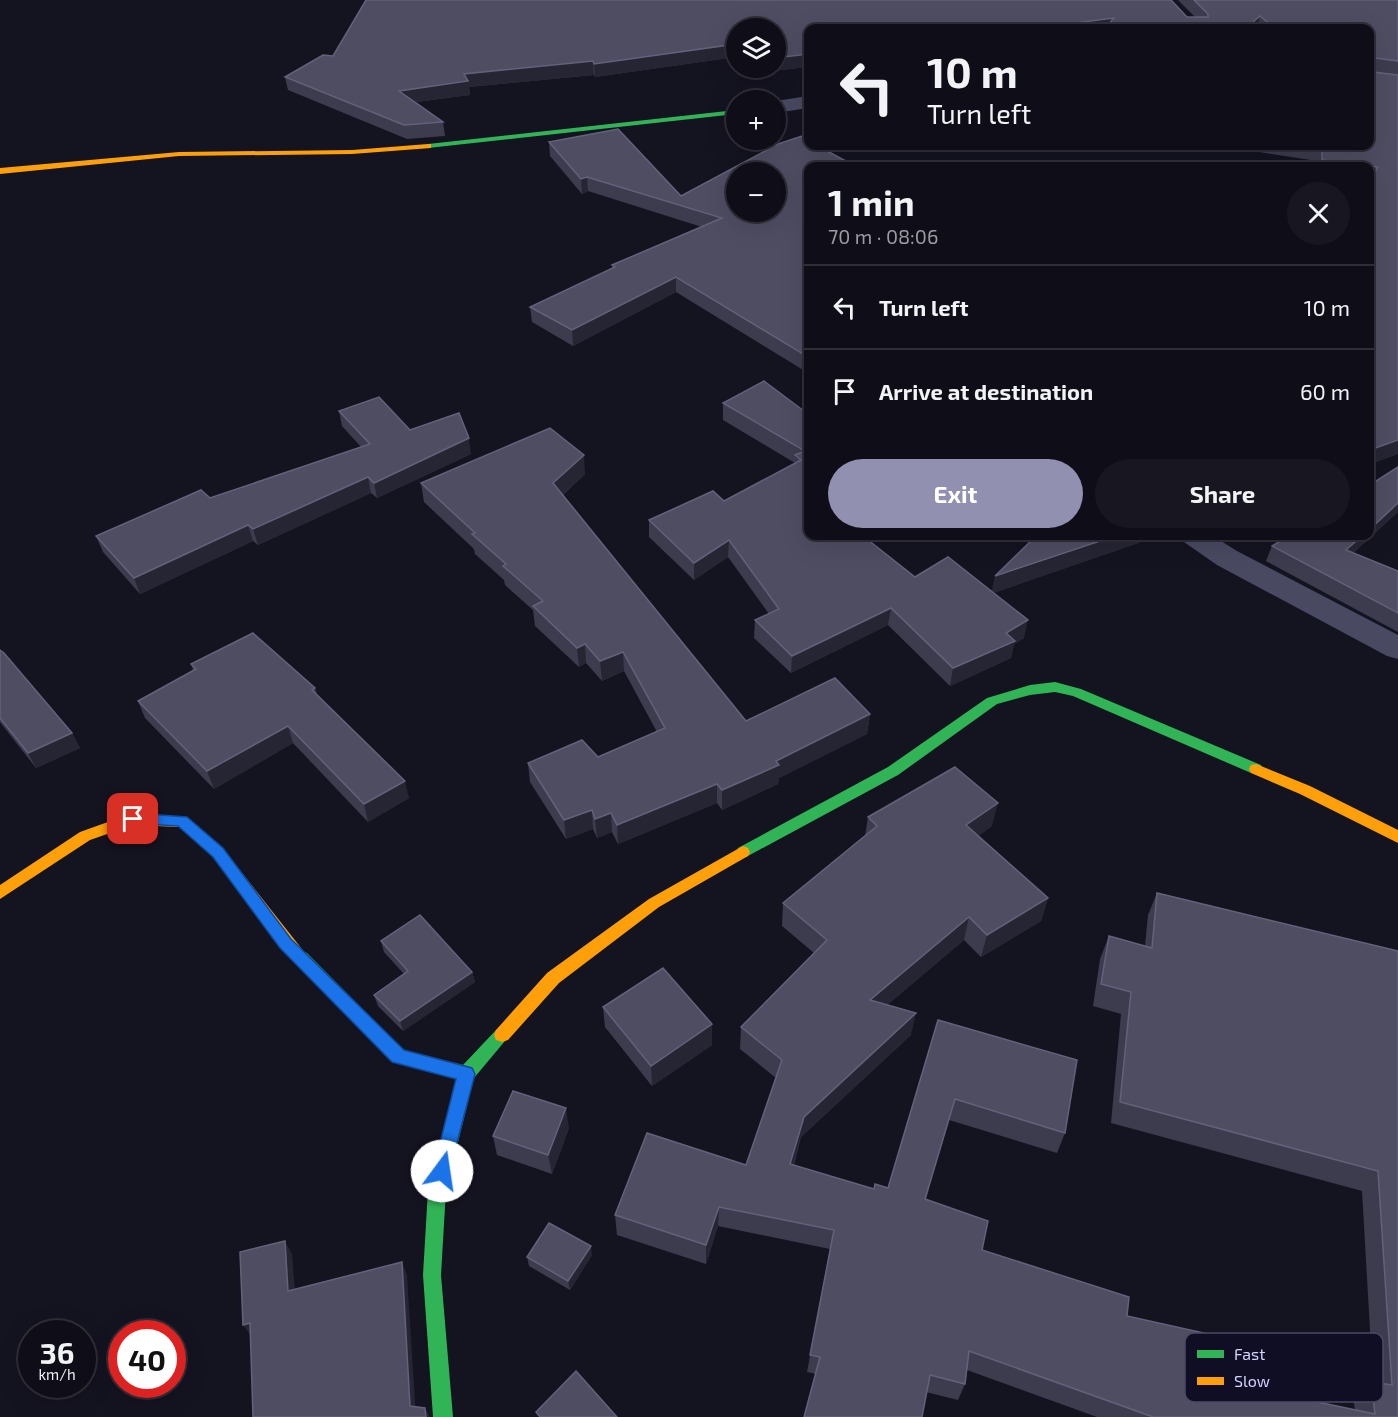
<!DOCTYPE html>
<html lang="en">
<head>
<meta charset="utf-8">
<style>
  :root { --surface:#0f0e18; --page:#181721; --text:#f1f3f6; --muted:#9b9ca2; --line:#2f2e37; --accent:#9190b1 }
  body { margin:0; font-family:"Exo 2",sans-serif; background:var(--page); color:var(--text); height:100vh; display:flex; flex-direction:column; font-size:22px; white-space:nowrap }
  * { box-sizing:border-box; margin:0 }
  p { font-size:20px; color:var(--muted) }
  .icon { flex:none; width:33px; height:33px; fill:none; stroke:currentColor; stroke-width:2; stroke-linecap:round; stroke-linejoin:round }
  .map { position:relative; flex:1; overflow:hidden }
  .side { position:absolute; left:804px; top:162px; width:570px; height:378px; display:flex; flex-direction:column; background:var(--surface); border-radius:12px; box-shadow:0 6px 24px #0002,0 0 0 2px var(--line) }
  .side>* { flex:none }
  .banner { position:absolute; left:804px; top:24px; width:570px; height:126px; border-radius:12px; box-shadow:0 6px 24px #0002,0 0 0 2px var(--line); background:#0f0e18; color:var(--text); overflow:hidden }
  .buttons { position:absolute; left:726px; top:18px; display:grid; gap:12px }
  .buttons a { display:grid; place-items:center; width:60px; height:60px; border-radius:50%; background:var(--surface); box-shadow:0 6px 24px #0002,0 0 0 2px var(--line); font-size:30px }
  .speed { position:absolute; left:18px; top:1320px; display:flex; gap:12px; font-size:30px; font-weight:700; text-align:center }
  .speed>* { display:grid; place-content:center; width:78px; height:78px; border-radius:50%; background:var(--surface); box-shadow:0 6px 24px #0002,0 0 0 2px var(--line); line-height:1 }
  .speed small { font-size:15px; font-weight:400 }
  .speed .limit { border:9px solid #d22; background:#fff; color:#111 }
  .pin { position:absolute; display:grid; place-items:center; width:51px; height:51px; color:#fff; margin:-26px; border-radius:12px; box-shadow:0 3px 9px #0006 }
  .me { position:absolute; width:66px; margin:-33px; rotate:14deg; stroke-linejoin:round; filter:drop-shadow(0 0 4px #0008) }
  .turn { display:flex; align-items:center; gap:21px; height:126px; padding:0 24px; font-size:27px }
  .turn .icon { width:78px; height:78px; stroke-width:2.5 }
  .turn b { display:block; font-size:42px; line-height:51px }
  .round { display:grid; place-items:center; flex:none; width:63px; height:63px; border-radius:32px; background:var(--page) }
  .head { display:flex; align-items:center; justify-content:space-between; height:102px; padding:0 24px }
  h1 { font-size:36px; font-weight:700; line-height:45px }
  .button { display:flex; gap:12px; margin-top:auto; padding:12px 24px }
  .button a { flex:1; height:69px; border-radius:36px; background:var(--accent); color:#fff; font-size:24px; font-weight:700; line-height:69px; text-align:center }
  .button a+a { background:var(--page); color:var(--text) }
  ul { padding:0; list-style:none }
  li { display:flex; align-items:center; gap:18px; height:84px; padding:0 24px; border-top:2px solid var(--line) }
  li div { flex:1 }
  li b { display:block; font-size:22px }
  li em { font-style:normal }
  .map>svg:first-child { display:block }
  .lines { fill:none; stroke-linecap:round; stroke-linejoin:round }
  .street { fill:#494961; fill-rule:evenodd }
  .fast { fill:#30b455; fill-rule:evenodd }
  .slow { fill:#ff9f0a; fill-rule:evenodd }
  .wall { fill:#3d3c4f }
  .shaded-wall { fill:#262534 }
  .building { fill:#4e4d62; stroke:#63627b; stroke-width:1.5; fill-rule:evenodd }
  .route { fill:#1a73e8; stroke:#114b97; stroke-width:1.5 }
  .key { fill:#100e25; stroke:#4b4966; stroke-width:1.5 }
  .key-label { font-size:16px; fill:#d4d3ff }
</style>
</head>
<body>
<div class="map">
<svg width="1398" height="1417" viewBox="0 0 1398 1417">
  <rect width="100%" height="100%" fill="#141320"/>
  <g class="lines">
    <g class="street">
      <path d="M808,96V108L776,113V101Z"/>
      <path d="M1180,536H1213L1237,551L1398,635V659L1387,656L1217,565L1184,542Z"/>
    </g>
    <g class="fast">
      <path d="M736,110V114L428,148L424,146L428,144Z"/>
      <path d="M1055,682L1081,689L1261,765L1263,769L1261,773H1251L1073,696L1055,692L1030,695L997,704L898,775L748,856L743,858L738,856L736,852L738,848L888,767L987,698L1030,685Z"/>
      <path d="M301,951L307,953L403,1050L463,1065L496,1030L502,1028L508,1030L510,1035L474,1078L446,1190L441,1275L453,1417H433L423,1275L428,1190L456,1079L392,1061L295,963L293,958L295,953Z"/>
    </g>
    <g class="slow">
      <path d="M428,144H431V148L352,154L179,156L0,174V168L179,152L352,150Z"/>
      <path d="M1256,764L1310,786L1398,830V843L1300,794L1251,773L1249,769L1251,765Z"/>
      <path d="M133,813L187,817L223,849L309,958L307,963L301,965L295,963L280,948L213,857L179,827L133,825L90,840L0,899V885L80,832Z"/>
      <path d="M743,846L748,848L750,852L748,856L659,907L559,983L508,1040L502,1042L496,1040L494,1035L496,1030L547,973L649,899Z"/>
    </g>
  </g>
  <g class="wall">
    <path d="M366,0H1171L1187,17H1195L1178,0H1398V75L1375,72L1398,75V454L1370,464V166H1317V161L1220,146H1370V28H808V67L772,71L771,68H776V28H736V57L595,77L594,75L469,87L470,95L416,102L443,122L445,136L407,139L288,90L285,77L323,55L333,56Z"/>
    <path d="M549,142L681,196L808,166V373L676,292L573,346L532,322L530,307L612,268V265L702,227L588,191L582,194L550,156Z"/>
    <path d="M723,403L808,414V536L915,577L991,591L1035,536H1149L1147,540L993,593L1024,638L1014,644L1011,658L950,686L888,625L791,673L754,638L755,620L769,614L728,557L694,580L649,537V520L724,501L795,463L723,420Z"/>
    <path d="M339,411L410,430L471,454L377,498L371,493L258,545L253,541L140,594L103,552L96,536L361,447L342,426Z"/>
    <path d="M1398,467V512L1353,553L1398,571V632L1266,561L1272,546L1370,536Z"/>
    <path d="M585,474L563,495L746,721L870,714L867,734L779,778L778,784L722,810L717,803L618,844L612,832L597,838L593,829L566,839L530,782L528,763L598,757L657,732L624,671L602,681L586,663L579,667L535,626L533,610L505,585L504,580L475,554L474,549L424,502L421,483Z"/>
    <path d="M0,650L72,733L80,748L36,768L0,722Z"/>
    <path d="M191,664L315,688L317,694L409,798L368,822L293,743L214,789L145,718L138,701L193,671Z"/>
    <path d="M868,817L992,826L978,836L1048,898L1041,921L981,957L964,940L887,1005L911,1035L801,1137L794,1165L874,1189L888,1188L938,1020L1065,1133L1057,1153L949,1120L926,1199L982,1250L1127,1316L1223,1382L1355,1410L1353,1398L1371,1382H1373L1362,1191L1111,1123L1121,1014L1093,1006L1100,959L1109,936L1145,946L1148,915L1157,893L1398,951V1417H1097L967,1370L965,1384L958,1400L926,1392L816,1374L807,1372L830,1249L718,1226L706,1264L617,1235L615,1215L746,1165L776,1078L740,1049L741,1027L814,953L782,926L783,903L865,836Z"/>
    <path d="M381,941L472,972L475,982L403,1031L378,1006L374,995L404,974L384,952Z"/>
    <path d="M603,1007L712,1024V1045L652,1086L605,1027Z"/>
    <path d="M569,1128L552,1174L497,1155L493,1136Z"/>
    <path d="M592,1255L570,1290L529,1266L527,1257Z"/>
  </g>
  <g class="shaded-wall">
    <path d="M1260,16L1257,28H1246Z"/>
    <path d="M1114,18L1111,28H1037Z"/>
    <path d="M736,44V57L595,77L594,64Z"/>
    <path d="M808,54V67L772,71V68H776V58Z"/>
    <path d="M593,61L594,75L469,87L470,95L401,104L399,91L464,74Z"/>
    <path d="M587,177L588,191L582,194L581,179Z"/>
    <path d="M676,277V292L573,346L572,330Z"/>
    <path d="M469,438L471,454L377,498L374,483Z"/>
    <path d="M1398,440V454L1370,464V450Z"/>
    <path d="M584,455L585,474L555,502L553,483Z"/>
    <path d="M368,477L371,493L258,545L253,529Z"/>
    <path d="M1398,503V512L1339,565L1346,550L1362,536H1370V529Z"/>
    <path d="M248,525L253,541L140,594L134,578Z"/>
    <path d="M1115,536H1149L1147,540L991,594L995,576Z"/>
    <path d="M729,540L728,557L694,580V563Z"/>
    <path d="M891,608L888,625L791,673L792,656Z"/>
    <path d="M1028,620L1024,638L1014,644L1011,658L950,686L953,668L1006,633Z"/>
    <path d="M585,644L586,663L579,667L577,648Z"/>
    <path d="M623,652L624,671L602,681L600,661Z"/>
    <path d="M870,714L867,734L779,778L778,784L722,810V790L776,761Z"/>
    <path d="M288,726L293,743L214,789L207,771Z"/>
    <path d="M72,733L80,748L36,768L28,753Z"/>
    <path d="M405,781L409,798L368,822L364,804Z"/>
    <path d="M717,784V803L618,844L617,825Z"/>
    <path d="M998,803L992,826L961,848L966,825Z"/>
    <path d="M592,810L593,829L566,839L564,820Z"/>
    <path d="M611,813L612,832L597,838L595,819Z"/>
    <path d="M1048,898L1041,921L981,957L987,935Z"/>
    <path d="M969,917L964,940L867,1022L870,1000Z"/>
    <path d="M472,972L475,982L403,1031L400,1021Z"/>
    <path d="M916,1013L911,1035L801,1137L788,1184L790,1164L804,1117Z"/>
    <path d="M712,1024V1045L652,1086L651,1066Z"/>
    <path d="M566,1108L569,1128L552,1174L548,1155Z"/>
    <path d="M719,1207L718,1226L706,1264V1245Z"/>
    <path d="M285,1241L292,1254L296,1304L288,1291Z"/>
    <path d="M591,1246L592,1255L570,1290L568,1281Z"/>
    <path d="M402,1262L407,1275L416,1417L410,1406Z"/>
    <path d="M250,1323L252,1337L243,1325Z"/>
    <path d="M425,1408L430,1417H426Z"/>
  </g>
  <g class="building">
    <path d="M366,0H1171L1187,17H1208V14L1194,0H1398V61L1375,58L1372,61L1373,72L1398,75V440L1370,450V179L1378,167L1322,160V147L1313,146H1370V28H1271L1272,26L1260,16L1246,28H1105L1114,18L1037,28H808V54L776,58V28H736V44L594,64L593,61L464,74L468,81L399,91L443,122L404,125L285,77L323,55L333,56Z"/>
    <path d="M618,129L681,196L778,144L802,136L808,140V146H818L855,166H808V357L676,277L572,330L530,307L615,267L612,265L722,218L587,177L581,179L549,142ZM736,172H776V212H736Z"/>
    <path d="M764,381L808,414V536H863L915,577L948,557L1028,620L1006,633L1015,641L953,668L891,608L792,656L755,620L779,609L729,540L694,563L649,520L713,491L724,501L801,460L795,455L805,451L723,403Z"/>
    <path d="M379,397L410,430L459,413L469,438L374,483L368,477L253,529L248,525L134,578L96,536L201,490L210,498L370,444L339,411Z"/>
    <path d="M550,428L584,455L553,483L746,721L835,678L870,714L776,761L779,765L722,790L717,784L617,825L611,813L595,819L592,810L564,820L528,763L582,740L598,757L665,728L623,652L600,661L585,644L577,648L533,606L543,601L503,566L506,564L472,534L475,533L421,483Z"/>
    <path d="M1398,467V503L1370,529V485Z"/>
    <path d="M1036,536H1115L995,576Z"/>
    <path d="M1287,536H1362L1346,550L1398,571V613L1272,546L1287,537Z"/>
    <path d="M253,633L315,688L312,690L405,781L364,804L288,726L207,771L138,701L196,669L191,664Z"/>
    <path d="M0,650L4,653L72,733L28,753L0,718Z"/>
    <path d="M955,767L998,803L966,825L1048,898L987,935L969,917L870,1000L916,1013L804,1117L790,1164L874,1189L875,1184L888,1188L938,1020L1077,1060L1065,1133L955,1099L925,1199L988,1221L982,1250L1129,1297L1127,1316L1222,1337L1223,1382L1375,1414L1371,1382L1392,1385L1378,1171L1120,1102L1131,992L1101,984L1109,936L1152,948L1157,893L1398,951V1417H1153L969,1351L965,1384L930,1375L922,1417H804L820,1357L810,1355L834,1230L719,1207L706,1245L615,1215L647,1133L746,1165L782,1060L741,1027L827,940L783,903L877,826L868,817Z"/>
    <path d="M420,915L472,972L400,1021L374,995L408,971L381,941Z"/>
    <path d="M663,968L712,1024L651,1066L603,1007Z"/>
    <path d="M513,1091L566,1108L548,1155L493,1136Z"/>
    <path d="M549,1223L591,1246L568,1281L527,1257Z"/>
    <path d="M285,1241L288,1291L402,1262L410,1406L425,1408L426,1417H253L250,1323L243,1325L240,1252Z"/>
    <path d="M576,1371L617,1417H540L536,1412Z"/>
  </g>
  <path class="route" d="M133,813L187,817L223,848L291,939L404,1050L472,1068L475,1074L448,1177L442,1180L435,1177L433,1171L456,1079L392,1062L280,948L213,857L178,826L128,823L126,819L128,815Z"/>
  <rect x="1185" y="1333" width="198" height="69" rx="9" class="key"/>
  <rect x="1197" y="1350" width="27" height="8" fill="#30b455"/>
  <rect x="1197" y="1377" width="27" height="8" fill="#ff9f0a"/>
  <g class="key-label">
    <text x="1234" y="1360">Fast</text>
    <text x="1234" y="1387">Slow</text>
  </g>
</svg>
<div class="buttons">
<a><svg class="icon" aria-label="layers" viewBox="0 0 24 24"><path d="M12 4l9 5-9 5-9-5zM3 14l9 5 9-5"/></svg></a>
<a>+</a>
<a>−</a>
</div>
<div class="speed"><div>36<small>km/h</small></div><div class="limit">40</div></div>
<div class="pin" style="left:133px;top:819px;background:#d93025"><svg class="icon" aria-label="arrive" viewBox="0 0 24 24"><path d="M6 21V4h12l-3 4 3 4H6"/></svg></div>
<svg class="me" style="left:442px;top:1171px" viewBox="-20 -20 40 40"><circle r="19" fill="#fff"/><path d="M0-13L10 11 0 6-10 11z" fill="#1a73e8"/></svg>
<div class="banner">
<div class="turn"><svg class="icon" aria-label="left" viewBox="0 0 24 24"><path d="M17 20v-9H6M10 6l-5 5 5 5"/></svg><div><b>10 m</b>Turn left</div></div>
</div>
<section class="side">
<div class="head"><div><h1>1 min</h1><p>70 m · 08:06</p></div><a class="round"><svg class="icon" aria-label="close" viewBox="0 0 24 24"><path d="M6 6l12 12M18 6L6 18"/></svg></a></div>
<ul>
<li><svg class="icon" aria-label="left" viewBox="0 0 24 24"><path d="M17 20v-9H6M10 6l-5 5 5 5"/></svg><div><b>Turn left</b></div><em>10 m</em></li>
<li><svg class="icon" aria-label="arrive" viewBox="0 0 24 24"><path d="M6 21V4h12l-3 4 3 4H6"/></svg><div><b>Arrive at destination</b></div><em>60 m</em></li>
</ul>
<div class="button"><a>Exit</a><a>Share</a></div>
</section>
</div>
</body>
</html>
